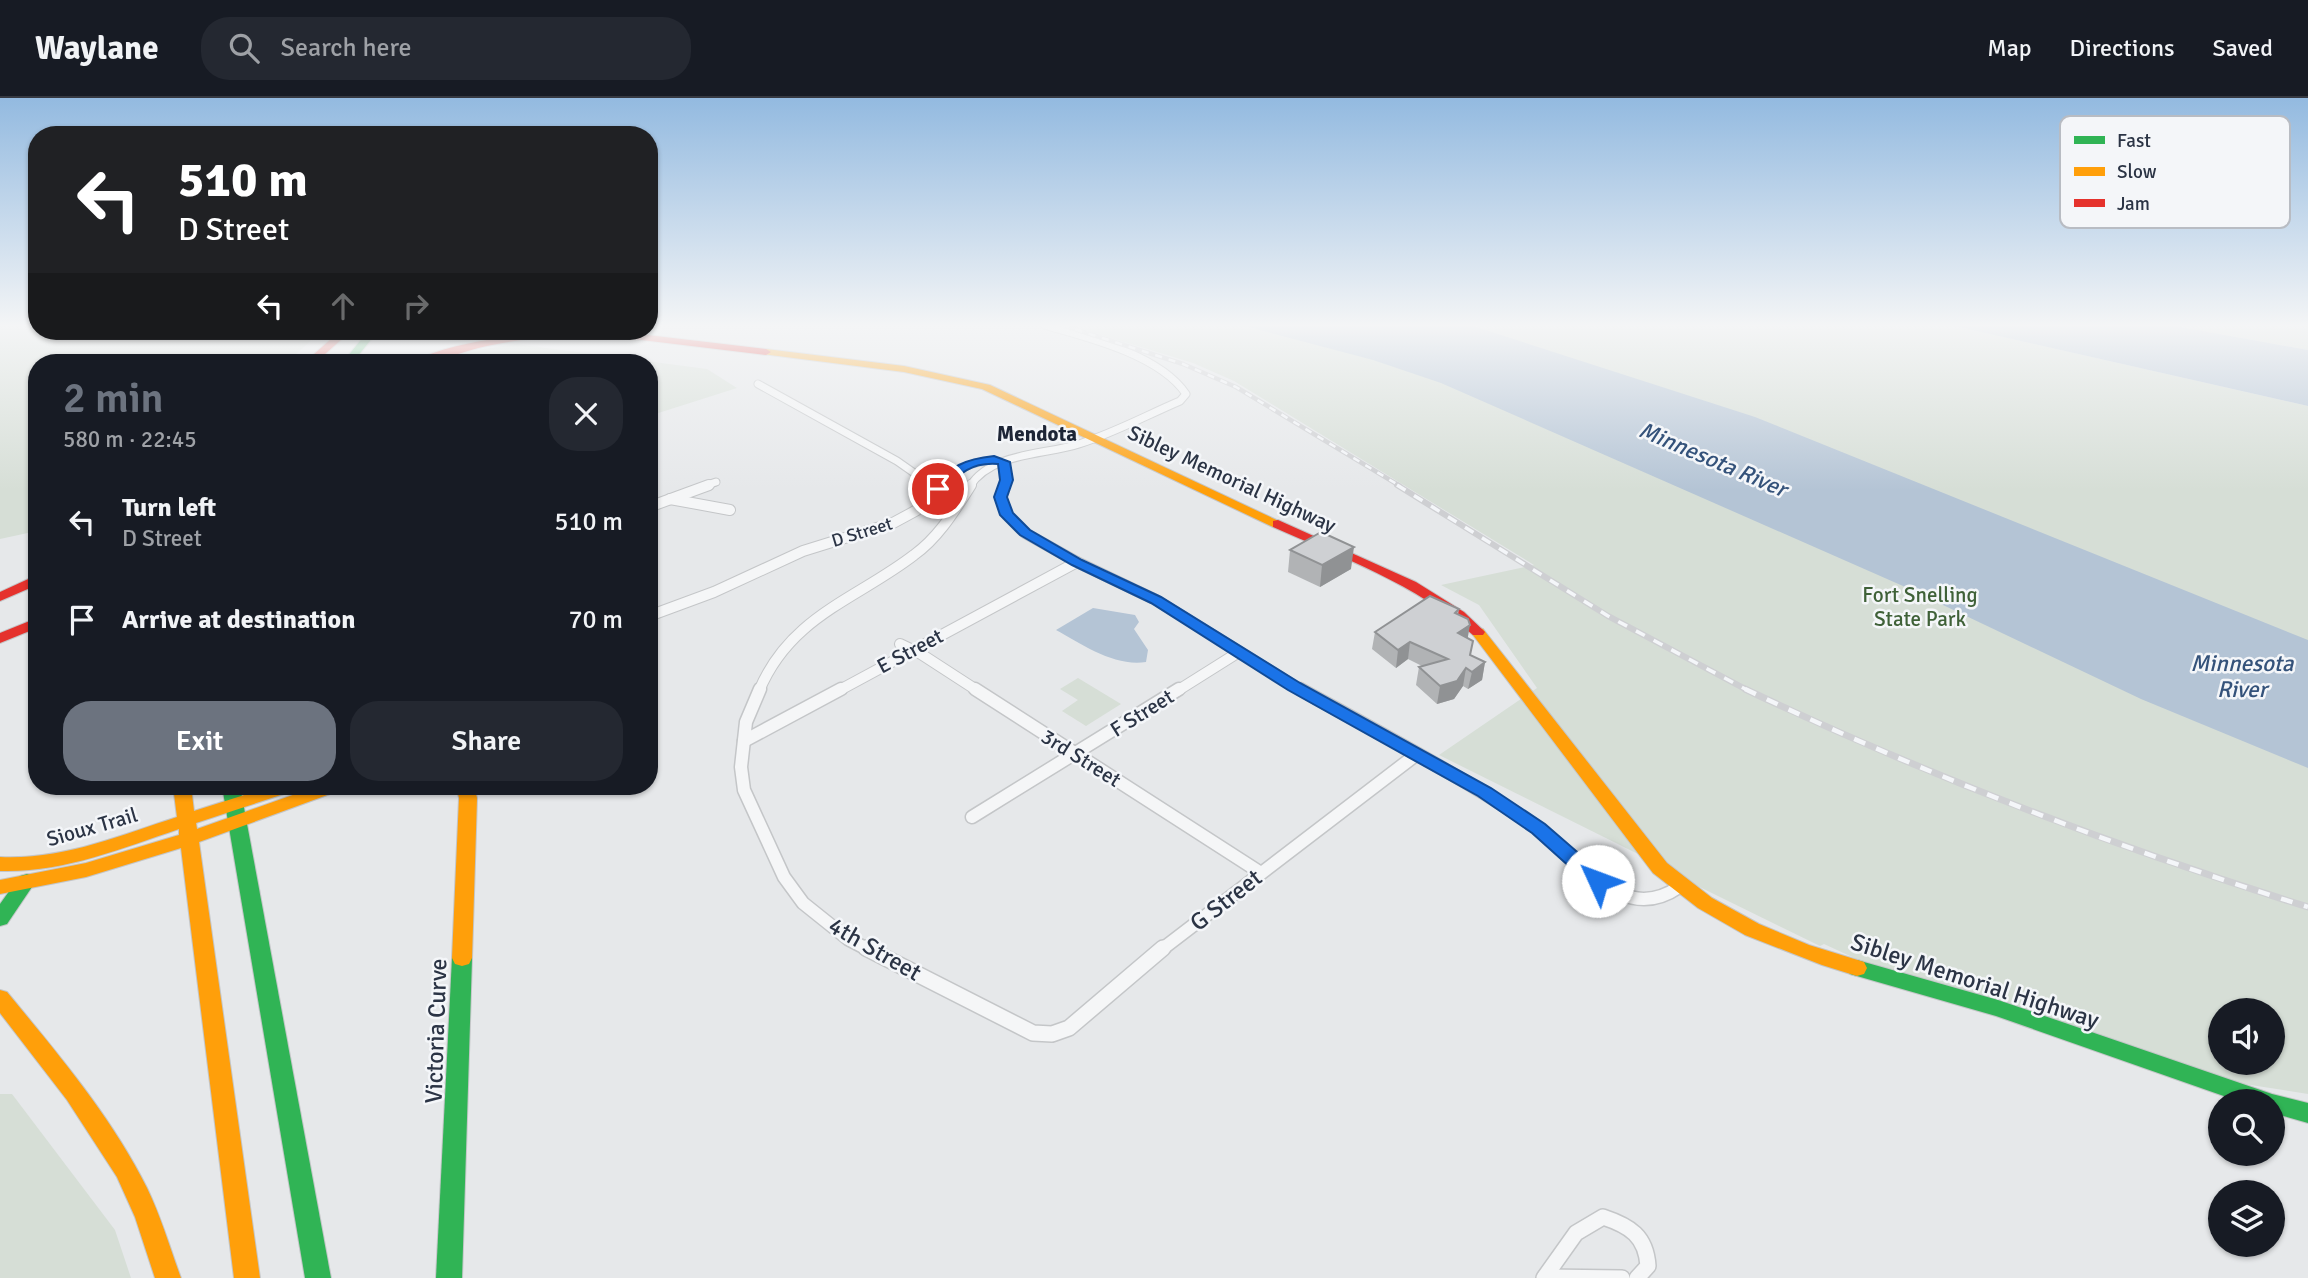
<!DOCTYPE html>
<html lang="en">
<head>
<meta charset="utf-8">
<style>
  :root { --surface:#171b24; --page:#242831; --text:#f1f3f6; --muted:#9ea1a6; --line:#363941; --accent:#6c737f }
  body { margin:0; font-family:Signika,sans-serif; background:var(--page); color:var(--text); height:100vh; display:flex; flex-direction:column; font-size:26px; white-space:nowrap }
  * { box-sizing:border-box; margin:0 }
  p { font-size:23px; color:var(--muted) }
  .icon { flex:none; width:38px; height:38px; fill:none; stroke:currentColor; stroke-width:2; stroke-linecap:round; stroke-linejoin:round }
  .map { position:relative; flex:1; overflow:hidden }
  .drawer { position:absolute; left:28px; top:256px; width:630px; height:441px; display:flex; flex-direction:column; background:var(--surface); border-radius:28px; box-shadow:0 2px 5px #0004 }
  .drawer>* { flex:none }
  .top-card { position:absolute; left:28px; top:28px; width:630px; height:214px; border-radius:28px; box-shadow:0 2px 5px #0004; background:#202124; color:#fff; overflow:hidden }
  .buttons { position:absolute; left:2208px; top:900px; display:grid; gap:14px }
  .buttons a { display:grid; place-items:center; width:77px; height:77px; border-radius:50%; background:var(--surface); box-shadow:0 2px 5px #0004; font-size:35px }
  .pin { position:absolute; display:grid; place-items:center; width:60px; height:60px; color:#fff; margin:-30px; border:4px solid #fff; border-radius:50%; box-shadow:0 2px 7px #0007 }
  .me { position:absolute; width:77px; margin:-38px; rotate:313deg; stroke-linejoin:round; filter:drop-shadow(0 0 5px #0008) }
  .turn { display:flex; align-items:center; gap:24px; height:147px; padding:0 35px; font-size:32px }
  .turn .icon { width:91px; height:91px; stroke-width:2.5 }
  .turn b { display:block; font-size:49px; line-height:60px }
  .lanes { display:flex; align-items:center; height:66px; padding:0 35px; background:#0003; justify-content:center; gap:35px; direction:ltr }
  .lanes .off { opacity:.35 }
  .round { display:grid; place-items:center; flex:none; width:74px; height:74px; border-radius:28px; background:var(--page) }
  .headline { display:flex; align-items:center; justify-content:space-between; height:119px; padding:0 35px }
  h1 { font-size:42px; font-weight:600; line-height:52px; color:var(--accent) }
  .primary-button { display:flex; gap:14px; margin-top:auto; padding:14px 35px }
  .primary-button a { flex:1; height:80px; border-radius:28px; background:var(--accent); color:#fff; font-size:28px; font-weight:600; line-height:80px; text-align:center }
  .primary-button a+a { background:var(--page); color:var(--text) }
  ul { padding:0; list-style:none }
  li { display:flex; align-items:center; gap:21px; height:98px; padding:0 35px }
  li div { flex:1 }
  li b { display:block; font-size:26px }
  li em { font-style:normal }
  header { display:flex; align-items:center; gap:42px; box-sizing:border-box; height:98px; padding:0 35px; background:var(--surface); border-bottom:2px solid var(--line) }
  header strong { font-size:33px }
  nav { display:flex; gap:38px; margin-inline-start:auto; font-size:24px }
  .search { width:490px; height:63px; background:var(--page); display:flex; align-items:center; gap:18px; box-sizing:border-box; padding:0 24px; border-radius:28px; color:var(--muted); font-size:26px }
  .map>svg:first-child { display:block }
  .green { fill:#d6ded6; fill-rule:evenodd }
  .water { fill:#b4c4d5 }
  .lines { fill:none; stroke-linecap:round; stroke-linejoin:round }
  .street-far3-casing { stroke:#c4c6c8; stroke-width:9 }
  .street-far2-casing { stroke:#c4c6c8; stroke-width:12 }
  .street-far1-casing { stroke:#c4c6c8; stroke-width:15 }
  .street-casing { stroke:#c4c6c8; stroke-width:18 }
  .fast-casing { stroke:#c4c6c8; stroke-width:2 }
  .slow-casing { stroke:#c4c6c8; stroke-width:2 }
  .jam-casing { stroke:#c4c6c8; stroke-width:2 }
  .street-far3 { stroke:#f5f6f7; stroke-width:7 }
  .street-far2 { stroke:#f5f6f7; stroke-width:10 }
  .street-far1 { stroke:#f5f6f7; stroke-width:12 }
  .street { stroke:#f5f6f7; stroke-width:15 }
  .fast { fill:#30b455; fill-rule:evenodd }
  .slow { fill:#ff9f0a; fill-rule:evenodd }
  .jam { fill:#e5322d; fill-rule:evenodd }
  .rail-far2-casing { stroke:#cecfd2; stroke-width:4.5 }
  .rail-far1-casing { stroke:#cecfd2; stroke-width:6 }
  .rail-casing { stroke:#cecfd2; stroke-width:7 }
  .rail-far2 { stroke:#f4f6f9; stroke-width:2.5; stroke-dasharray:7; stroke-linecap:butt }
  .rail-far1 { stroke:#f4f6f9; stroke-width:3.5; stroke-dasharray:10; stroke-linecap:butt }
  .rail { stroke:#f4f6f9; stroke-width:4.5; stroke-dasharray:12; stroke-linecap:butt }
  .wall { fill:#b1b3b5 }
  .shaded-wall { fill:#909294 }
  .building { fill:#ced0d3; stroke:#909294; stroke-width:2 }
  .route { fill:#1a73e8; stroke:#114b97; stroke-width:2 }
  .labels { text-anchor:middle; stroke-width:5; stroke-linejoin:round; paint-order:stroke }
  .far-street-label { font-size:18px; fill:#2b3445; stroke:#f4f6f9 }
  .far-quarter-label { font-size:21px; font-weight:bold; fill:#1d2536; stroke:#f4f6f9 }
  .street-label { font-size:21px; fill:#2b3445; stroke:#f4f6f9 }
  .park-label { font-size:21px; fill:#3f6138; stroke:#f4f6f9 }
  .water-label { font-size:23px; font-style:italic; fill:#34527a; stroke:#f4f6f9 }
  .near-street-label { font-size:24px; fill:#2b3445; stroke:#f4f6f9 }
  .key { fill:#f4f6f9; stroke:#b8bcc3; stroke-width:2 }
  .key-label { font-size:19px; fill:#2b3445 }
</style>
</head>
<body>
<header>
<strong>Waylane</strong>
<div class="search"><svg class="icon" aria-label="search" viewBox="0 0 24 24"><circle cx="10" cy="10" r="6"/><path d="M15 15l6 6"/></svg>Search here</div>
<nav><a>Map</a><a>Directions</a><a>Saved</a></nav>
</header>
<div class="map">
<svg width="2308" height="1180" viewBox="0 0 2308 1180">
  <rect width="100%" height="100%" fill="#e6e8ea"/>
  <g class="green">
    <path d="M0,227H37V233H322L287,264H37V433L0,441Z"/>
    <path d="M1069,227H1950L2308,308V996L2238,985L1876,870L1824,846L1820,848L1665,772L1662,768L1439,657L1537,590L1479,507L1441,487L1534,467L1234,283L1193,265ZM2221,912H2273V964H2221Z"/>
    <path d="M2170,227H2308V252Z"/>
    <path d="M516,246L707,271L737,290L649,318V264H443L464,254Z"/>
    <path d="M1078,580L1121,606L1086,628L1062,613L1078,602L1060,591Z"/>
    <path d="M0,996H12L115,1132L131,1180H0Z"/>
  </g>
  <g class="water">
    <path d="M1241,227L1473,228L1755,319L2308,542V670L2141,601L1903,488L1441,285L1373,262Z"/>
    <path d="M1950,227H2170L2308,252V308Z"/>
    <path d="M1093,510L1135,517L1139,524L1134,531L1148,552L1146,564C1115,569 1083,547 1056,532Z"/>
  </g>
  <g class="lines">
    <defs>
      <g id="street-far3">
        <path d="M758,286L897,363L917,377L927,388"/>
        <path d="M1004,364L1007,382L1004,388"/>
        <path d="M704,388L716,384"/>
        <path d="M942,388C960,367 976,361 1004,364"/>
        <path d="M970,388C992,354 1045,357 1079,346C1114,335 1147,317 1180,303L1186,296C1160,257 1087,239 1044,227"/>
      </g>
      <g id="street-far2">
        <path d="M925,387L933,396"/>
        <path d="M1005,387L1000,399L1007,417L1025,435L1077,464L1156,502L1303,593"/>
        <path d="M670,401L730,412"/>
        <path d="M649,409L709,387"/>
        <path d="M649,518L714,494L803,453L893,425L917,412L943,387"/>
        <path d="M900,546L921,556L978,593"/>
        <path d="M759,593C790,518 857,501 914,457C939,439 955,412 971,387"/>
        <path d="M838,593L1077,464"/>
        <path d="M1177,593L1239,554"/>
      </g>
      <g id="street-far1">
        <path d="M760,591L746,624L741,669L744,692L784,779L803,805L848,841L869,852"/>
        <path d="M975,591L1261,775"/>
        <path d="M1300,591C1378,634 1457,676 1531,725C1561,745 1585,781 1619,795C1640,805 1660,802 1679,789"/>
        <path d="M744,643L841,591"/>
        <path d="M972,719L1179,591"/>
        <path d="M1161,852L1417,656"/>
      </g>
      <g id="street">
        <path d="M866,850L1033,935L1052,936L1069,930L1163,850"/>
        <path d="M1545,1179L1622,1180"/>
        <path d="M1544,1180L1576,1135L1603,1119C1630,1128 1646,1138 1648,1168L1637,1180"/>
      </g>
      <g id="fast">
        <path d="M368,233H378L353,264H343Z"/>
        <path d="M222,688H240L331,1180H305Z"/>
        <path d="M27,776L34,778L36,783L7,826L0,828V806L20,778Z"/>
        <path d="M462,852L469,854L472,860L462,1180H436L452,860L455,854Z"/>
        <path d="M1857,862L1998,902L2272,996L2308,1005V1025L2273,1015V1003H2238L1996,918L1850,876L1847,870L1850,864Z"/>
      </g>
      <g id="slow">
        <path d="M766,251L904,268L990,287L1285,426L1283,429H1273L982,291L904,274L762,256V252Z"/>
        <path d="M1478,530L1483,531L1667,765L1712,800L1759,826L1809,847L1864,864L1867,870L1864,876L1857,878L1822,867L1745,837L1698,810L1653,775L1473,537L1471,534L1473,531Z"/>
        <path d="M173,688H191L194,713L272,688H299L296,692L196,725L197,731L318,688H344L341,692L199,744L260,1180H234L181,750L86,779L0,796V782L86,765L179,737V731C120,751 62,775 0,773V759C62,762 119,738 177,719Z"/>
        <path d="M456,688H474L477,700L472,860L469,866L462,868L455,866L452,860L459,700Z"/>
        <path d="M0,892L7,894C58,956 111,1018 147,1090C161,1119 170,1150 181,1180H155L135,1119L117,1079L67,1002L0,915Z"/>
      </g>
      <g id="jam">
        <path d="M340,233H351L316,264H305Z"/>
        <path d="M549,233H614L766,251L771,254L766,257L600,237C562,237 524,240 487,248C463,253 438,265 414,264C438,247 518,236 549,233Z"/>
        <path d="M1278,422L1416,484L1464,514L1485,534L1483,537H1473C1416,486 1343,460 1273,429V423Z"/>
        <path d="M37,477V487L0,503V494Z"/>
        <path d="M37,520V530L0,545V535Z"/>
      </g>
    </defs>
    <use href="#street-far3" class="street-far3-casing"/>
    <use href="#street-far2" class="street-far2-casing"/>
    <use href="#street-far1" class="street-far1-casing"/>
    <use href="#street" class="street-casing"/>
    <use href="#fast" class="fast-casing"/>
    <use href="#slow" class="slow-casing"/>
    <use href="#jam" class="jam-casing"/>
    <use href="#street-far3" class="street-far3"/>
    <use href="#street-far2" class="street-far2"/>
    <use href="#street-far1" class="street-far1"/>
    <use href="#street" class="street"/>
    <use href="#fast" class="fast"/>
    <use href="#slow" class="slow"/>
    <use href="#jam" class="jam"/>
    <defs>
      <path id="rail-far2" d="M1062,227L1183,266L1236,289L1400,388"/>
      <path id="rail-far1" d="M1397,387L1608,518L1749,593"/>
      <path id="rail" d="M1745,591C1928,678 2115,749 2308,809"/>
    </defs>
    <use href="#rail-far2" class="rail-far2-casing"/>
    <use href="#rail-far1" class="rail-far1-casing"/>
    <use href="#rail" class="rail-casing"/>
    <use href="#rail-far2" class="rail-far2"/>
    <use href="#rail-far1" class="rail-far1"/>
    <use href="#rail" class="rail"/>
  </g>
  <g class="wall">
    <path d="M1290,452L1351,471L1320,489L1288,474Z"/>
    <path d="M1459,511L1458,517L1468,540L1471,557L1485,564L1482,582L1468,591L1463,588L1454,601L1437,606L1416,587L1419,569L1422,568L1408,561L1396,570L1372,551L1375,534Z"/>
  </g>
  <g class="shaded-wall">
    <path d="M1354,449L1351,471L1320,489L1322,467Z"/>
    <path d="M1470,527L1467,544L1458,535Z"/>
    <path d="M1410,544L1408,561L1396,570L1398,552Z"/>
    <path d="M1485,564L1482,582L1468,591L1472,574Z"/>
    <path d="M1466,570L1463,588L1454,601L1437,606L1440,588Z"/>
  </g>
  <g class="building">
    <path d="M1321,434L1354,449L1322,467L1290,452Z"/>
    <path d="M1430,498L1459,511L1455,515L1468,521L1470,527L1458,535L1473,543L1470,557L1485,564L1472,574L1466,570L1457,583L1440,588L1419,569L1448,561L1410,544L1398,552L1375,534Z"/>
  </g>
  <linearGradient id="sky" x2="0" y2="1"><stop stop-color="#93bae0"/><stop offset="0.58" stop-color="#f4f5f6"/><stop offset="1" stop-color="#f4f5f6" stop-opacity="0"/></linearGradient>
  <rect width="2308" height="392" fill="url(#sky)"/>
  <path class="route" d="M994,358L1010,364L1013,382L1007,399L1013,415L1030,432L1082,462L1161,499L1300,585L1491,690L1545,726L1605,778L1607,783L1605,788H1591L1532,735L1478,698L1288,592L1151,505L1072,467L1020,437L1000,417L994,399L1000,382L998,366C972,364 959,375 943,394L938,395L932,391C950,368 965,361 994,358Z"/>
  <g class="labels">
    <g class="far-street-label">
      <text transform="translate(862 434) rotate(-17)" y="6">D Street</text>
    </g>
    <g class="far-quarter-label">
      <text x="1037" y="343">Mendota</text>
    </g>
    <g class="street-label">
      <text transform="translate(1232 381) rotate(25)" y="7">Sibley Memorial Highway</text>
      <text transform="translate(910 553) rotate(-28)" y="7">E Street</text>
      <text transform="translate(1142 615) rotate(-32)" y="7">F Street</text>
      <text transform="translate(1081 660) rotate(32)" y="7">3rd Street</text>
      <text transform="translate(92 729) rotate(-16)" y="7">Sioux Trail</text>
    </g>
    <g class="park-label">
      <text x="1920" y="504">Fort Snelling<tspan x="1920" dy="24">State Park</tspan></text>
    </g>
    <g class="water-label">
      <text transform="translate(1713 361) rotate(23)" y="8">Minnesota River</text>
      <text x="2242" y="573">Minnesota<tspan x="2242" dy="26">River</tspan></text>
    </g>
    <g class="near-street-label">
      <text transform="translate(1226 802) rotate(-38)" y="8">G Street</text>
      <text transform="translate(875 851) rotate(30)" y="8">4th Street</text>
      <text transform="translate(1975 883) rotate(18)" y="8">Sibley Memorial Highway</text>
      <text transform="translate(436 933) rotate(-88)" y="8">Victoria Curve</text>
    </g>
  </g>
  <rect x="2060" y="18" width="230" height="112" rx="10" class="key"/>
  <rect x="2074" y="38" width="31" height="8" fill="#30b455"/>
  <rect x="2074" y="69" width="31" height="9" fill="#ff9f0a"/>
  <rect x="2074" y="101" width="31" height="8" fill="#e5322d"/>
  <g class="key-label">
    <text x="2117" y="49">Fast</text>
    <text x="2117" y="80">Slow</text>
    <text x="2117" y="112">Jam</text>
  </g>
</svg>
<div class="buttons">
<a><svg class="icon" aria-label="sound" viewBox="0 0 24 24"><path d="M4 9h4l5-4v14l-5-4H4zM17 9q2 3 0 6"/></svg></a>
<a><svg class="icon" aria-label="search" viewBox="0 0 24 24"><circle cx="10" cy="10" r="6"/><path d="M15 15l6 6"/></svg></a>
<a><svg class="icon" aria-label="layers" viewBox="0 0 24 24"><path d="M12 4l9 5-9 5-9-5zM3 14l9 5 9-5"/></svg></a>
</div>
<div class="pin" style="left:938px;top:391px;background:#d93025"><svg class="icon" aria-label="arrive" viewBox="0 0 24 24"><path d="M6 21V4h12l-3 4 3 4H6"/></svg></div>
<svg class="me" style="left:1598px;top:783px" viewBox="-20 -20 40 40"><circle r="19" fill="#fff"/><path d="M0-13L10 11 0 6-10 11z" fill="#1a73e8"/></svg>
<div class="top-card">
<div class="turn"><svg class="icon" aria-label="left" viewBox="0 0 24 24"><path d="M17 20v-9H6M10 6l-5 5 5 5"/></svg><div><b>510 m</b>D Street</div></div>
<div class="lanes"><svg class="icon" aria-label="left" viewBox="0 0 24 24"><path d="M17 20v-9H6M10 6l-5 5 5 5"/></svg><svg class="icon off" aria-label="ahead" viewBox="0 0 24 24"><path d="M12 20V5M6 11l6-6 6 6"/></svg><svg class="icon off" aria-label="right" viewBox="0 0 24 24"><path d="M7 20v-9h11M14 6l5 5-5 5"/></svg></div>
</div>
<section class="drawer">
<div class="headline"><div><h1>2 min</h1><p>580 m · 22:45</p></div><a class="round"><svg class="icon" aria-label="close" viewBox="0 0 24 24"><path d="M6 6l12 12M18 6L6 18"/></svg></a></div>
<ul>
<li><svg class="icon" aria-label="left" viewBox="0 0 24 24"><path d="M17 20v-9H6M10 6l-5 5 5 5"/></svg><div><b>Turn left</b><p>D Street</p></div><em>510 m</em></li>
<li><svg class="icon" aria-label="arrive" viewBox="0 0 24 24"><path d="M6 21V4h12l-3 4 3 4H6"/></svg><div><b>Arrive at destination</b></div><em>70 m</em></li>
</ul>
<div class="primary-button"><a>Exit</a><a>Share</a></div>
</section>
</div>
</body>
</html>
